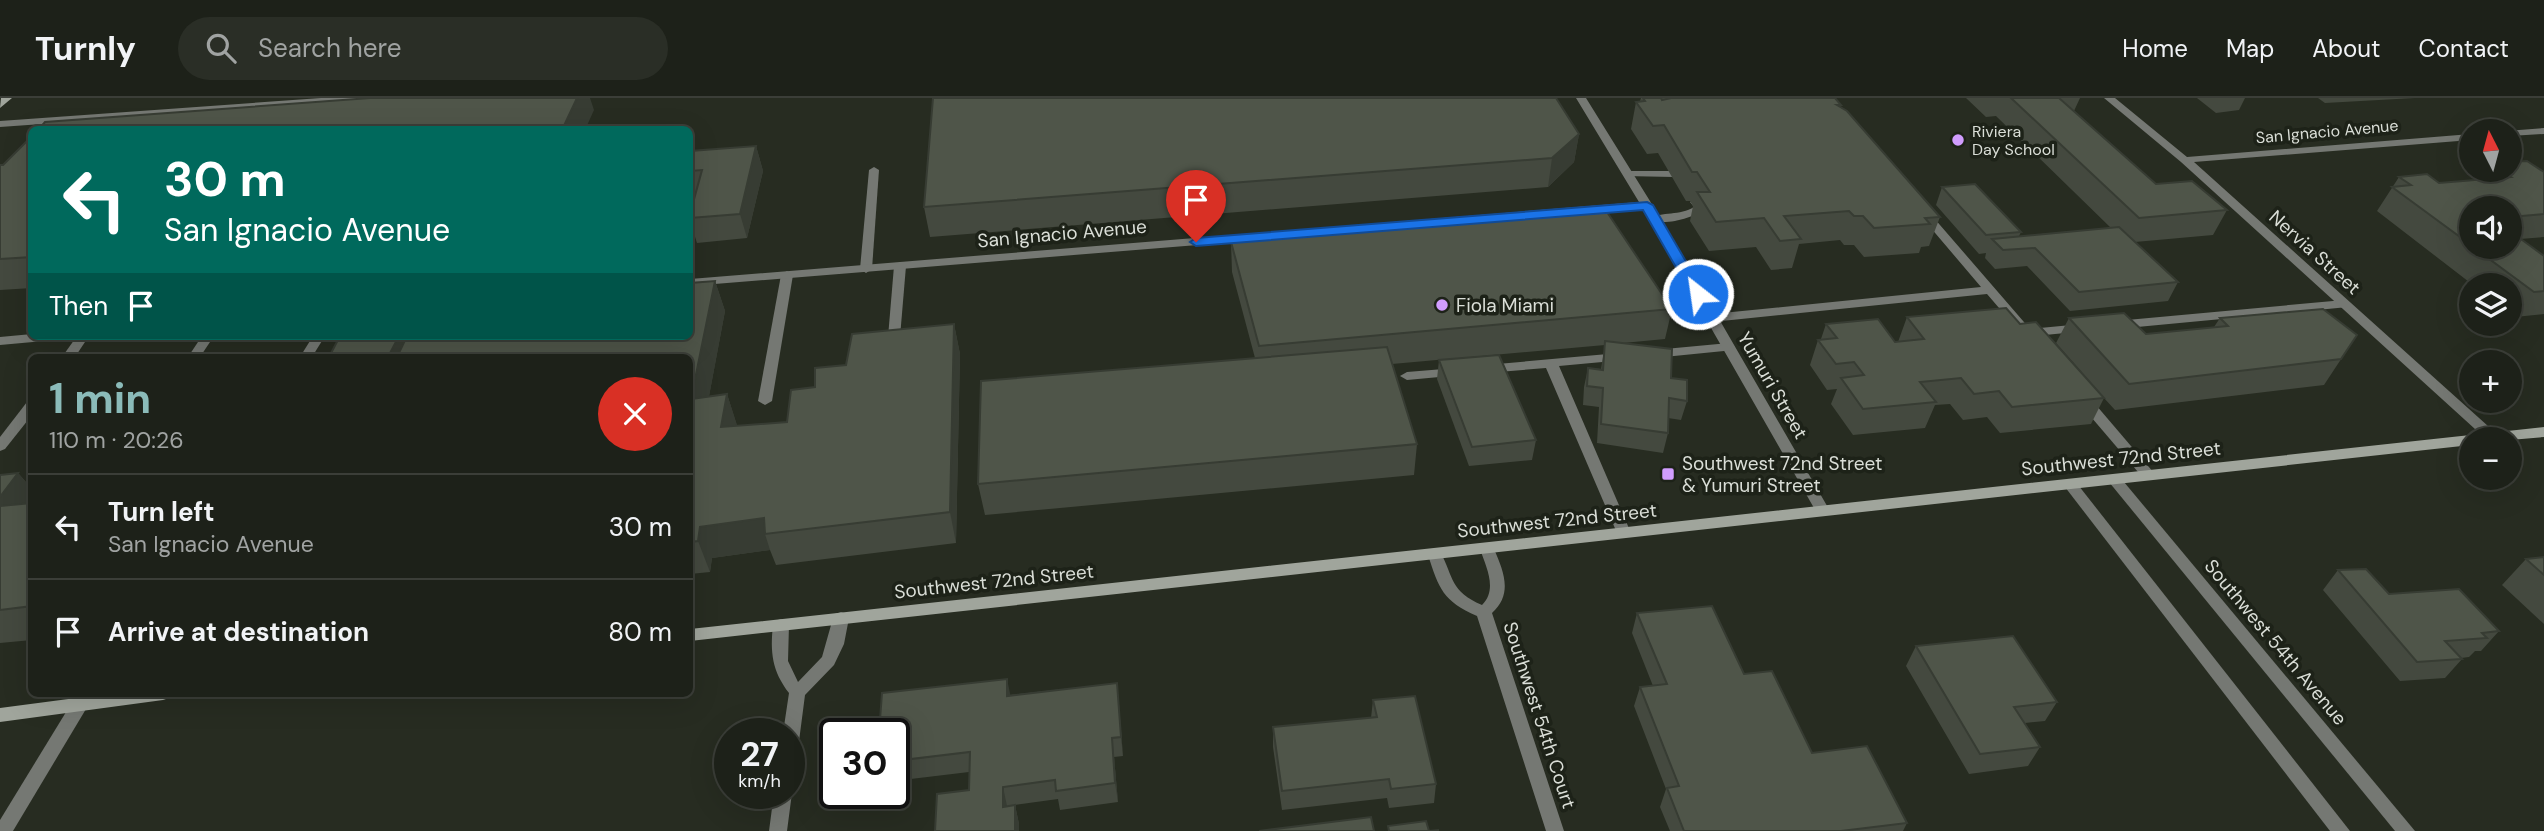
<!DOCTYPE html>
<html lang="en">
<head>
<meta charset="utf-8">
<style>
  :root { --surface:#1d2119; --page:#2a2e26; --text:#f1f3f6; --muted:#a0a3a2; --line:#3b3e38; --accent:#8bbbb9 }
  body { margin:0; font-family:"DM Sans",sans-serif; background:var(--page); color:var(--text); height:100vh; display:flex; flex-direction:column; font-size:26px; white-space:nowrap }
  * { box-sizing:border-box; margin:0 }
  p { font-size:23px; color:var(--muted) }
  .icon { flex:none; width:38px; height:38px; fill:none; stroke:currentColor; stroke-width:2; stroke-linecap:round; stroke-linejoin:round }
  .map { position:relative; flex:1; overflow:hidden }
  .panel { position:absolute; left:28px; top:256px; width:665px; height:343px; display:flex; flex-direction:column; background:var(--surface); border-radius:10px; box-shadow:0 7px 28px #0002,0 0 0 2px var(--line) }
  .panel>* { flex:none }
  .banner { position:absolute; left:28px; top:28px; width:665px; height:214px; border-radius:10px; box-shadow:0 7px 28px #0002,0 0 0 2px var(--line); background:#00695c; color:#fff; overflow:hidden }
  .needle { width:46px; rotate:354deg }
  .controls { position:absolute; left:2459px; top:21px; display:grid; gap:14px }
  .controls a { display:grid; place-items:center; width:63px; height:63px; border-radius:50%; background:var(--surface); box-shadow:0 7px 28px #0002,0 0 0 2px var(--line); font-size:35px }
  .speed { position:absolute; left:714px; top:620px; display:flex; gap:14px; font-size:35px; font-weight:700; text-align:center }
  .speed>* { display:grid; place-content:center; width:91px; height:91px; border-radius:50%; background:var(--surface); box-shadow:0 7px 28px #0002,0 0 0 2px var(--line); line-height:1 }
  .speed small { font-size:18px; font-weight:400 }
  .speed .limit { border:4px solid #111; border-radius:10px; background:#fff; color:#111 }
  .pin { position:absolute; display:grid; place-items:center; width:60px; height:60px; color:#fff; margin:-72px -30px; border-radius:50% 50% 50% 0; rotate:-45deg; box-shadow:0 0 7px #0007 }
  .pin .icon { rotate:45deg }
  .me { position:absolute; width:77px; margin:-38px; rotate:330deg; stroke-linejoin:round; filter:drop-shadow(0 0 5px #0008) }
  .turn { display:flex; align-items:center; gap:24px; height:147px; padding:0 21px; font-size:32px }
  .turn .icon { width:91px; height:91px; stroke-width:2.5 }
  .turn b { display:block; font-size:49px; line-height:60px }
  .then { display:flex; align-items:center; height:66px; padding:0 21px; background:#0003; gap:14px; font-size:26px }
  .round { display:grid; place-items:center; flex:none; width:74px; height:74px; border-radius:37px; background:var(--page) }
  .overview { display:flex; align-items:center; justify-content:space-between; height:119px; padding:0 21px }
  h1 { font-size:42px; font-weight:700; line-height:52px; color:var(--accent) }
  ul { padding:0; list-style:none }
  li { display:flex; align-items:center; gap:21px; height:105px; padding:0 21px; border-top:2px solid var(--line) }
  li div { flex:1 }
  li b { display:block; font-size:26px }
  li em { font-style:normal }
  header { display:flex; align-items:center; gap:42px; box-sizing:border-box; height:98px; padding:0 35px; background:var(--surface); border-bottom:2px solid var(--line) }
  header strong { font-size:33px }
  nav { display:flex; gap:38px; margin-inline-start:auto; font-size:24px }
  .search { width:490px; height:63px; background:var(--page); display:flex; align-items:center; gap:18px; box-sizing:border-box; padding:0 24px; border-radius:38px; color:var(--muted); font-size:26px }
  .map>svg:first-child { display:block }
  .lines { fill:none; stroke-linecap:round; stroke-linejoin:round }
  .lane { fill:#757873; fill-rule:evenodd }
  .street { fill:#757873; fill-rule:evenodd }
  .secondary { fill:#a0a59c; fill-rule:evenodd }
  .wall { fill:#44493f; fill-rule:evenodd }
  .shaded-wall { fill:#373c33 }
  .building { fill:#4f5549; stroke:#373c33; stroke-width:2 }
  .route { fill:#1a73e8; stroke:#114b97; stroke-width:2 }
  .poi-dot { fill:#d19dfe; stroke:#1d2218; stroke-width:2.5 }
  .labels { text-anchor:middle; stroke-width:7; stroke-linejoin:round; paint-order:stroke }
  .far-poi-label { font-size:16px; fill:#daded7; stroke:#1d2218; text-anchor:start }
  .far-street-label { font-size:16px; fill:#daded7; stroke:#1d2218 }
  .street-label { font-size:19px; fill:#daded7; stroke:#1d2218 }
  .poi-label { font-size:19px; fill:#daded7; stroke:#1d2218; text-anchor:start }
</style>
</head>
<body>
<header>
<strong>Turnly</strong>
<div class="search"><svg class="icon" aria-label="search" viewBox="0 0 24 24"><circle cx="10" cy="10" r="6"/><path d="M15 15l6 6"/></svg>Search here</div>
<nav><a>Home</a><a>Map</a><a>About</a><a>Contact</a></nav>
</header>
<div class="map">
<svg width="2544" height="733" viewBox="0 0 2544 733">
  <rect width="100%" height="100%" fill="#272c21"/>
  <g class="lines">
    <g class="lane">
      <path d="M874,69L879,72L872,171L866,175L860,171L869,72Z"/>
      <path d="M1628,73H1677L1681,74L1687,84L1682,87L1678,86L1674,79L1624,78L1623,76Z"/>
      <path d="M1696,101L1700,102L1706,110C1695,120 1662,129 1649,121C1662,113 1680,118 1694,109L1690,104Z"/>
      <path d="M1923,111L1927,112L2030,231L2082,226L2088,230L2086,233L2024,239L1987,196L1712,224L1706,220L1712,216L1981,189L1919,116V112Z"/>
      <path d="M900,164L906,168L899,251L893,255L887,251L894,168Z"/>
      <path d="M787,173L793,177L772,303L765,307L758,303L781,177Z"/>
      <path d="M2344,202L2348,203L2350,206L2348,209L2116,231L2110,227L2116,223Z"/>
      <path d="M77,238H89L75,259H62Z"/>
      <path d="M202,238H214L200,259H188Z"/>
      <path d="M313,238H325L312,259H300Z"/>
      <path d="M1729,245L1735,249L1734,252L1654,260L1648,256L1654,252Z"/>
      <path d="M1619,255L1625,259L1624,262L1559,268L1631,435L1629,439H1619L1617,435L1546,270L1486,275L1480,271L1486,267Z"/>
      <path d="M1456,270L1461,271L1463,274L1461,277L1407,282L1400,278L1407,274Z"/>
      <path d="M2085,299L2090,300L2154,375L2156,378L2154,381H2144L2080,306L2078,303L2080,300Z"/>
      <path d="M32,303V317L5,351L0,353V339L27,304Z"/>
    </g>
    <g class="street">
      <path d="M321,0H368L363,3L0,29V23Z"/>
      <path d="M1576,0H1586L1663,124L1830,413L1828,417H1818L1643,111L690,188V181L1639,104Z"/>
      <path d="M2104,0H2115L2187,59L2471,36V42L2194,64L2498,337L2499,341H2486L2181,64Z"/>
      <path d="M2544,30V36L2510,38V33H2506Z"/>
      <path d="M32,236V238H61L55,242L0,247V239Z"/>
      <path d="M2114,376L2119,378L2415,733H2395L2109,384L2107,381Z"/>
      <path d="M2070,381L2075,383L2350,733H2330L2065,389L2063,386Z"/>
      <path d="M1487,446L1492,447L1494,451C1504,474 1513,496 1492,515L1564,733H1546L1477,518C1443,503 1439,491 1428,457L1430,453H1440C1454,480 1450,493 1482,507C1498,491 1486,469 1480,451L1482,447Z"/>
      <path d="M841,514L847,516L849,520L844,546L834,567L805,597L798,651L795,656L789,658V635H783L789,595C772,573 770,554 773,527L775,523L781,521L787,523L789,527L788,563L798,584L822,559L833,520L835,516Z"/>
      <path d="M80,599L86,601L88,606L86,611L13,733H0V722L74,601Z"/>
      <path d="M789,690L792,695L787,733H769L774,695H789Z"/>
    </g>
    <g class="secondary">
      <path d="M1,0H12L0,10Z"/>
      <path d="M2544,329V339L2510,342L2471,341V347L690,543V531Z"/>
      <path d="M114,595H171L169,600L163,602L0,624V610Z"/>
    </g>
  </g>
  <g class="wall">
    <path d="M1641,0H1835L1841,7L1840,9L1940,119L1929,148L1921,149L1919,155L1864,159L1854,147H1844L1840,142L1799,146L1792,170L1771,172L1756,149L1709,153L1690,123L1693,108L1690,103H1686L1658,55L1647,56L1631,31L1636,4L1640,3Z"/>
    <path d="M1966,0H2080L2074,13L2156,86L2227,112L2213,137L2135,144L2178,184L2168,203L2070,213L2027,168L1995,171L1985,160L1986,155L1979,156L1936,107L1942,89L2021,134L2019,138L2111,130L1996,18L1986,19Z"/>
    <path d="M2197,0H2245L2239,12L2216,15Z"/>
    <path d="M2318,0H2415L2325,5Z"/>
    <path d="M1579,36L1574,64L1548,89L930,139L924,109Z"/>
    <path d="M32,38V190L0,192V67H3Z"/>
    <path d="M756,48L763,73L747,140L697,145L690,123V116L695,97L690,98V53Z"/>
    <path d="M2487,72H2510L2544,74V139L2520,141L2544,158V216L2515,219L2510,215V187H2473L2377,113L2399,79L2439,85L2480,82ZM2471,110H2510V149H2471Z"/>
    <path d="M1231,144L1672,211L1665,241L1623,245L1671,280L1687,303L1681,322L1668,320V335L1663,355L1597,345L1599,309L1583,307L1584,289L1588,270L1601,271L1605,247L1392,266L1417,346L1414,377L985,417L978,386L1255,260L1232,174Z"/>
    <path d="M715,183L725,213L709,298L727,296L737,328L787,324L815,289L846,267L954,226L960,256L956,445L776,467L770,452L712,460L710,474L690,476V259Z"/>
    <path d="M1907,219L2020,226L2100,295L2056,245L2069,220L2146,236L2214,229L2220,220L2357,237L2324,287L2115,312L2104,300L2091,326L2000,335L1987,319L1963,322L1950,306L1935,307L1925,330L1853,337L1831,306L1837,291L1827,292L1810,267L1818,242L1821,241L1826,226L1898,244Z"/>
    <path d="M1439,262L1536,342L1532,362L1469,368L1437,281Z"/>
    <path d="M18,375L32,391V542L0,545V377Z"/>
    <path d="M2544,459V526L2502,487L2526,461Z"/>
    <path d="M2338,472L2389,496L2499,533L2481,553H2475L2469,559L2461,560L2462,561L2445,580L2400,583L2323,492Z"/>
    <path d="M1637,515L1744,576L1812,655L1907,725L1903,733H1670L1660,709L1666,691L1634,608L1640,589L1653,588L1632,535Z"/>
    <path d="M1916,548L2057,604L2045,623L2025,625L2040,649L2028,668L1969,676L1906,568Z"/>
    <path d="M1117,585L1123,658L1114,659L1118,704L1060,712L1058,701L1007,708L1015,707L1019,726V733H935L969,692V674L894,683V635L1010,597Z"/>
    <path d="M1373,602L1436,686L1434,705L1389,710L1387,700L1282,712L1273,649V629L1371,620Z"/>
  </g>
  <g class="shaded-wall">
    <path d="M577,0H590L594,12L585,32H562Z"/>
    <path d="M1579,36L1574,64L1548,89L1552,60Z"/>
    <path d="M756,48L763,73L747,140L740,116Z"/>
    <path d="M715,183L725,213L703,331L691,301Z"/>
    <path d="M954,226L960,256L956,445L950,414Z"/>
    <path d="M399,238H427L419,259H388Z"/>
    <path d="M727,296L737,327L732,360L721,329Z"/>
    <path d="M18,375L32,391V423L0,416V399Z"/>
    <path d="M764,420L765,436L770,452L712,460L710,474L698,443L700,429Z"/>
    <path d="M1007,581L1011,600L1007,598Z"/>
    <path d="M1117,585L1119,605L1123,658L1121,639Z"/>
    <path d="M1112,640L1114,659L1118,704L1115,685Z"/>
    <path d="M1003,689L1007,708L1003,709Z"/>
    <path d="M1015,707L1019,726V733H1015Z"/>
  </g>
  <g class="building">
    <path d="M370,0H577L562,32H38L45,24Z"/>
    <path d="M933,0H1556L1579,36L1552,60L924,109Z"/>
    <path d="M1643,0H1661L1662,2L1671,0H1835L1841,7H1837L1847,13L1940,119L1925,120L1930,126L1874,130L1863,118H1854L1849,113L1784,118L1801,141L1780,143L1764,120L1716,124L1697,94H1710L1697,74H1692L1664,27L1653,28L1636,4L1645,3Z"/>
    <path d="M2011,0H2059L2156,86L2192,83L2227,112L2139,120Z"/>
    <path d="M32,38V159L0,161V67H3Z"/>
    <path d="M756,48L740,116L690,120V116L702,72L690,73V53Z"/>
    <path d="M2527,63L2544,74V116L2510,119V110H2471V147L2392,89L2411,87L2399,79L2427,76L2439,85L2511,79L2500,72H2510V64Z"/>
    <path d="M1975,86L2021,134L1986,137L1942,89Z"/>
    <path d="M1607,114L1672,211L1259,248L1231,144Z"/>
    <path d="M2119,129L2178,184L2079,194L2035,150L2003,152L1992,141Z"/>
    <path d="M2510,133L2544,158V193L2534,194L2473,149H2510Z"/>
    <path d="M715,183L691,301L727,296L721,329L787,324L791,292L815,289V270L846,267L852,236L954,226L950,414L765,436L764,420L700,429L698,443L690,444V259H397L407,238H690V185Z"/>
    <path d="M2006,210L2020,226L2036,224L2104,300L2012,309L1999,293L1974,296L1961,280L1920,284L1936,304L1863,311L1841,280L1864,277L1854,264L1836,266L1818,242L1837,240L1826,226L1878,221L1895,244L1924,241L1907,219Z"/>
    <path d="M2323,211L2357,237L2341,261L2129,286L2069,220L2124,215L2146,236L2228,228L2220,220Z"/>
    <path d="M340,238H399L388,259H329Z"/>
    <path d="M1605,243L1672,251L1671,280L1687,282V303L1669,300L1668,335L1601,326L1603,290L1587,288L1588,270L1603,272Z"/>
    <path d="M1387,249L1417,346L978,386L981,283Z"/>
    <path d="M1499,257L1536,342L1472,349L1439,262Z"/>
    <path d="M18,375L0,399V377Z"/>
    <path d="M32,405V508L0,512V408Z"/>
    <path d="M2544,459V477L2526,461Z"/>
    <path d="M2366,471L2389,496L2459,491L2499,533L2482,535L2487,540L2445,543L2462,561L2417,564L2338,472Z"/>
    <path d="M1712,508L1744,576L1772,573L1812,655L1867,648L1907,725L1841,733H1684L1667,690L1679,688L1640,589L1667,586L1637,515Z"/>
    <path d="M2013,538L2057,604L2014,609L2040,649L1980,656L1916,548Z"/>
    <path d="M1007,581V598L1117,585L1121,639L1112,640L1115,685L1056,693L1055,682L1003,689V709L1015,707V733H935L937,696L969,692L970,654L894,663V635H879L882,595Z"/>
    <path d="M1415,598L1436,686L1391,691L1389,681L1282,693L1273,629L1377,619L1373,602Z"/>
    <path d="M1371,719L1374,733H1259Z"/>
    <path d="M1426,723L1429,733L1438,732V733H1389L1388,728Z"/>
  </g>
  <path class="route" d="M1647,104L1653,107L1705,196L1703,199H1693L1643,112L1196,148L1190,144L1196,140Z"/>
  <g class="poi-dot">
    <circle cx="1958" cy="42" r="7"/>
    <circle cx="1442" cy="207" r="7"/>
    <rect x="1661" y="369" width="14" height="14" rx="3.5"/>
  </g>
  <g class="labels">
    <g class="far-poi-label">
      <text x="1972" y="39">Riviera<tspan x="1972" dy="18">Day School</tspan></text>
    </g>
    <g class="far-street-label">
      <text transform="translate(2327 33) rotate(-5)" y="6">San Ignacio Avenue</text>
    </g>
    <g class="street-label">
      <text transform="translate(1062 135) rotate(-5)" y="7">San Ignacio Avenue</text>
      <text transform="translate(2315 154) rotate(42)" y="7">Nervia Street</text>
      <text transform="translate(1773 287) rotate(60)" y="7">Yumuri Street</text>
      <text transform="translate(2121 360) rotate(-6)" y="7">Southwest 72nd Street</text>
      <text transform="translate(1557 422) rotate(-6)" y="7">Southwest 72nd Street</text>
      <text transform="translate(994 483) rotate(-6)" y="7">Southwest 72nd Street</text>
      <text transform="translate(2276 544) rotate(50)" y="7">Southwest 54th Avenue</text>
      <text transform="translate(1540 617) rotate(72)" y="7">Southwest 54th Court</text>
    </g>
    <g class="poi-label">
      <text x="1456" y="214">Fiola Miami</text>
      <text x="1682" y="372">Southwest 72nd Street<tspan x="1682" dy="22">&amp; Yumuri Street</tspan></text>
    </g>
  </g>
</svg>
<div class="controls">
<a><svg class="needle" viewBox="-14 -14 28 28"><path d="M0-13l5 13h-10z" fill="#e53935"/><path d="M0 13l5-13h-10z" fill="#a0a3a2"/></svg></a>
<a><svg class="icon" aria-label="sound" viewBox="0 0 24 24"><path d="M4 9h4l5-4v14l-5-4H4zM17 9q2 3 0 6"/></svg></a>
<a><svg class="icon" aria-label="layers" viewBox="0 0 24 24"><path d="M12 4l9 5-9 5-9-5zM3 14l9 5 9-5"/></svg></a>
<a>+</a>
<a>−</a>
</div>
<div class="speed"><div>27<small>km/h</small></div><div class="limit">30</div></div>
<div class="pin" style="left:1196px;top:144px;background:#d93025"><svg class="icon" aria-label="arrive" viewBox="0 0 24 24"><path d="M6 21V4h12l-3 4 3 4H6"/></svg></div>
<svg class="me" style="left:1698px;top:196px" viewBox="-20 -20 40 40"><circle r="17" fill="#1a73e8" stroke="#fff" stroke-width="3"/><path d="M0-11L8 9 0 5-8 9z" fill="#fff"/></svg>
<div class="banner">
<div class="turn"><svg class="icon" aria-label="left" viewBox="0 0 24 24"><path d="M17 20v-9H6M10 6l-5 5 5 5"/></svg><div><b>30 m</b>San Ignacio Avenue</div></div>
<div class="then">Then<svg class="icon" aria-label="arrive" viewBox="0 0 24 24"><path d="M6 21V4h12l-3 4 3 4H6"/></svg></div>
</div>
<section class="panel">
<div class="overview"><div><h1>1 min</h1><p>110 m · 20:26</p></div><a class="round" style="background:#d93025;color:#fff"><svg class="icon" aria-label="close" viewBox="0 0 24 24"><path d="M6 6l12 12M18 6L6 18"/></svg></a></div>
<ul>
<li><svg class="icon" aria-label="left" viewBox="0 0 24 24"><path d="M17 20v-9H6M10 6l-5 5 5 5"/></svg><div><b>Turn left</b><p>San Ignacio Avenue</p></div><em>30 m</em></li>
<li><svg class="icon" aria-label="arrive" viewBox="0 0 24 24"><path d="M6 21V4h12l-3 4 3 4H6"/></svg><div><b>Arrive at destination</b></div><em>80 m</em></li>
</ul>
</section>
</div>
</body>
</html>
